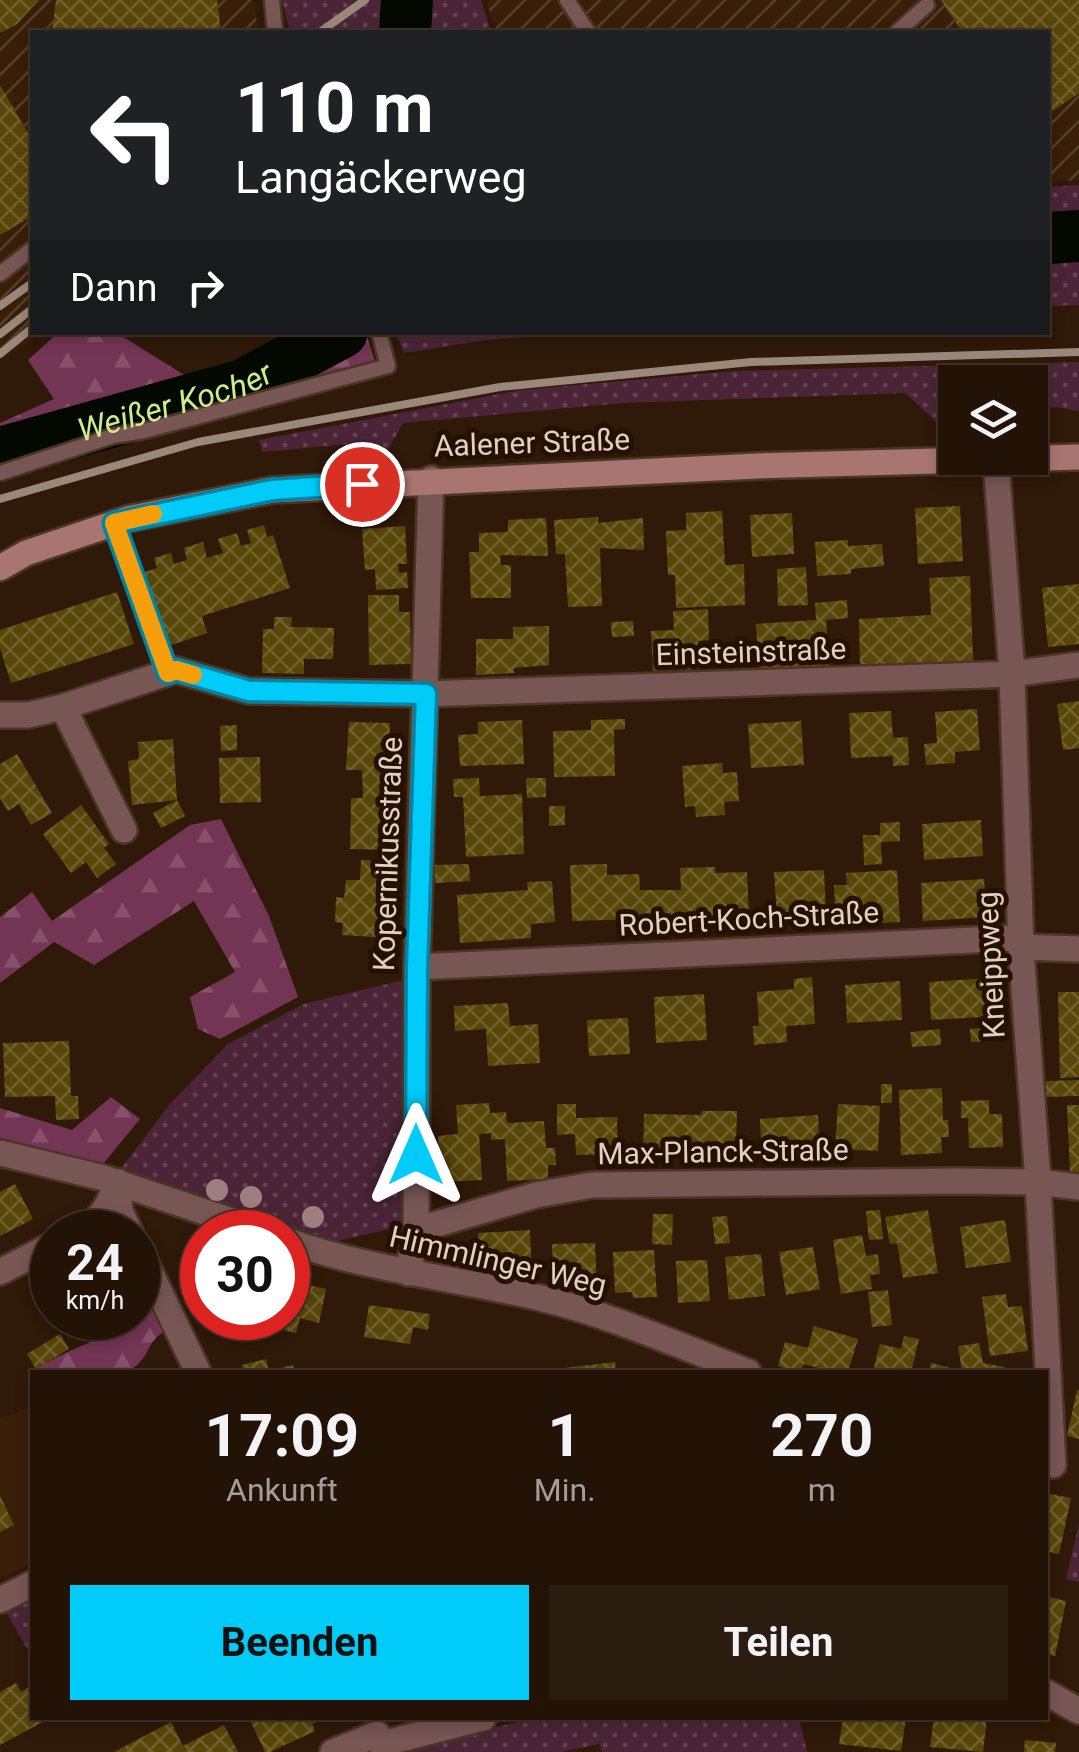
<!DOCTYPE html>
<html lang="de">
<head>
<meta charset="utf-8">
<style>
  :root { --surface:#231306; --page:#2b1c10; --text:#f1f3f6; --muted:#a39e9b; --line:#403228; --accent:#00cbf9 }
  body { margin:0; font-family:Roboto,sans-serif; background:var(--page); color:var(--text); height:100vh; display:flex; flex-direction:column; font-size:38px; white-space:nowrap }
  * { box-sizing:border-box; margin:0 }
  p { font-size:32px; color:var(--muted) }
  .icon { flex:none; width:55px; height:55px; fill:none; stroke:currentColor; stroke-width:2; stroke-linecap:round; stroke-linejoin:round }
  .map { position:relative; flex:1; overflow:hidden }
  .drawer { position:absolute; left:30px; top:1370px; width:1018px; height:350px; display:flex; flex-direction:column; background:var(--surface); border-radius:0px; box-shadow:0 5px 15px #0003,0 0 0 2px var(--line) }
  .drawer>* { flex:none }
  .top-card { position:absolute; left:30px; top:30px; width:1020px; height:305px; border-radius:0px; box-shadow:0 5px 15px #0003,0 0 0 2px var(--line); background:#202124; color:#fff; overflow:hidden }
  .buttons { position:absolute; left:938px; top:365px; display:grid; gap:20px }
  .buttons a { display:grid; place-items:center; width:110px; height:110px; border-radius:0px; background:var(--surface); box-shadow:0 5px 15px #0003,0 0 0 2px var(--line); font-size:50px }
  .speed { position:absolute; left:30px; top:1210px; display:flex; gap:20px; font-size:50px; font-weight:700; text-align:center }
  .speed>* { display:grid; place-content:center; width:130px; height:130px; border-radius:50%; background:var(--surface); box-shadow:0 5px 15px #0003,0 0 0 2px var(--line); line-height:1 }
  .speed small { font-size:25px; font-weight:400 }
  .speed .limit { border:15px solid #d22; background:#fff; color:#111 }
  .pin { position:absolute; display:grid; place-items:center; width:85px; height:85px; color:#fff; margin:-42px; border:5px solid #fff; border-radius:50%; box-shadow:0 2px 10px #0007 }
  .me { position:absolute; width:110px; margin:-55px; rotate:0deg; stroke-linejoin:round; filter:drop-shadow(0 0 8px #0008) }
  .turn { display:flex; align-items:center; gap:35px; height:210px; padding:0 40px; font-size:45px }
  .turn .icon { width:130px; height:130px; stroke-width:2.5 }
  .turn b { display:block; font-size:70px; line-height:85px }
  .then { display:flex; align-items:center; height:95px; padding:0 40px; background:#0003; gap:20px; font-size:38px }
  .eta { display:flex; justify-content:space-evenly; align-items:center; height:170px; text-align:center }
  .eta b { font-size:60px; font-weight:700; line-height:70px }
  .button { display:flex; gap:20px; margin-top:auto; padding:20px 40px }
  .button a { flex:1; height:115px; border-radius:0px; background:var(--accent); color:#111; font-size:40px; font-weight:700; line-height:115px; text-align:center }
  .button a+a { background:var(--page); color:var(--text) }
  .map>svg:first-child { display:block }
  .built { fill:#391e08 }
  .industrial { fill:url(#industrial-furrows) }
  .grass { fill:url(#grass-dots) }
  .forest { fill:url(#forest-firs) }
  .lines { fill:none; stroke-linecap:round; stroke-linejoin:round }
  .river { stroke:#040900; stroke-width:52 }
  .building { fill:url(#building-cross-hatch) }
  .lane-casing { stroke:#4b3626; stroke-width:19 }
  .street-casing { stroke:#4b3626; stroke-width:30 }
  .secondary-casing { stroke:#4b3626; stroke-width:30 }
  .lane { stroke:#775654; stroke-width:14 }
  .street { stroke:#775654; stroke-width:25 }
  .secondary { stroke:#a97572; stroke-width:25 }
  .rail { stroke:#9a887b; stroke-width:8 }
  .tree { fill:#9e7e7f }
  .route-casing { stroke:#0084a2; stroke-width:25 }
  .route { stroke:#00cbf9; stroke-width:18 }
  .slow { stroke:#f59e0b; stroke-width:18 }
  .labels { text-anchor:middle; stroke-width:10; stroke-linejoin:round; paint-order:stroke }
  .street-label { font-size:30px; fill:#e0d0c6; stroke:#251002 }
  .water-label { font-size:32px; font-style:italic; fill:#ceec8b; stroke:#251002 }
</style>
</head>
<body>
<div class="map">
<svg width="1079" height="1752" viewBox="0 0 1079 1752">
  <defs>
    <pattern id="industrial-furrows" width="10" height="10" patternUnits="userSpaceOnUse" patternTransform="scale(2.5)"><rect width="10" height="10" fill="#391e08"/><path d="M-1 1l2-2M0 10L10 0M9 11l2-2" fill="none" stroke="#553e2a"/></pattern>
    <pattern id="grass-dots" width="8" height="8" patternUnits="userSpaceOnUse" patternTransform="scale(2.5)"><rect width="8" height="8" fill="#4b2537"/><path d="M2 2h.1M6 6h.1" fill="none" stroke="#654452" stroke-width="1.8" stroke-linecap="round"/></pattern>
    <pattern id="forest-firs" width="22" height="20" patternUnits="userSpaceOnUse" patternTransform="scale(2.5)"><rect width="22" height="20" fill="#733554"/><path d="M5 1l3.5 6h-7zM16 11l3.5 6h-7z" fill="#87516b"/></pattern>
    <pattern id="building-cross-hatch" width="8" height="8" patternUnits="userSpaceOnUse" patternTransform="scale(2.5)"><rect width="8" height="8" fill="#584609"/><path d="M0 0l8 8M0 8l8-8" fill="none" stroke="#70602b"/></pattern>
  </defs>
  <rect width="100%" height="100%" fill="#2f1908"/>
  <path class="built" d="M32,1406V1564L0,1579V1419Z"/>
  <g class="industrial">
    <path d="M0,0H254L258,32H32V332L40,333L0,361Z"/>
    <path d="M486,0H1079V180L1048,182V32H496Z"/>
  </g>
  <g class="grass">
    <path d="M282,0H481L491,32H290Z"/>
    <path d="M1079,185V305L1048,306V187Z"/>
    <path d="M396,333H574L485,340L404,353Z"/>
    <path d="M1079,362V411L1056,407L1030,410V382H955V422L939,424L905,393L623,403L403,423L382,460L349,444L262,452L259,440L520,390L735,371Z"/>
    <path d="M408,979L406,1225L329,1243L120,1170L170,1104L228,1044L304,1004Z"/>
    <path d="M1079,1524V1582L1066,1579Z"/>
    <path d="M32,1593V1657L3,1607Z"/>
    <path d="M539,1718H799L807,1752H602L599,1744L561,1752H396L393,1748Z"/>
  </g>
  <g class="forest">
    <path d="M58,333H117L205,388L366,333L376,365L143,428L134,423L29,449L0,463V423L54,399L28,360Z"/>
    <path d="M221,819L269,916L298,997L220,1039L198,1029L190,997L235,972L194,901L94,965L54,942L0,983V917L32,892L52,921L190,825Z"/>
    <path d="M111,1097L140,1119L103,1164L0,1138V1108L72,1130Z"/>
    <path d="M152,1299L168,1329C145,1343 152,1351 137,1365C123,1379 60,1372 39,1372L36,1369C65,1351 95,1341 126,1326V1318H138V1305Z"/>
  </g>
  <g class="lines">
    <g class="river">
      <path d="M405,32L407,0"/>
      <path d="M1048,238L1079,236"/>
      <path id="s1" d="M0,453L243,385L342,332"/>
    </g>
  </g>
  <g class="building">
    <path d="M0,0H39L17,24L0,33Z"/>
    <path d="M56,0H217L221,32H52Z"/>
    <path d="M941,0H1079V93L1048,114V32H962Z"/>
    <path d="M0,85L32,140V216L0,235Z"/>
    <path d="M960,506L963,561L918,564L915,508Z"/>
    <path d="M722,511L725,565L744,564L745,605L676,608L675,575H668L666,531L686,530V513Z"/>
    <path d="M792,513L794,554L752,557L750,515Z"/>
    <path d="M598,517V523L643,518L644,550L600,548L602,606L568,607L565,554H556L554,520Z"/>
    <path d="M546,518L548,556L500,555L501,565H511V598H471L469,552H479V533L508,532V520Z"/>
    <path d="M264,525L267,537L273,535L290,588L202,616L207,633L168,646L145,572L157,568L154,558L171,553L174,564L187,560L184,548L203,542L207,558L223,553L218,539L237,533L241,546L251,543L247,530Z"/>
    <path d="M405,526L407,564H398L399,573L407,572L408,588L376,590L375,569L365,570L362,529Z"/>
    <path d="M848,540V546L882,544L884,566L851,569V574L817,576L815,542Z"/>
    <path d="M806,567L808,605L778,606L777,569Z"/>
    <path d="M970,576L973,661L860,666L859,619L931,615L929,578Z"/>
    <path d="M1079,584V644L1048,647L1042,588Z"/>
    <path d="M117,592L134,644L11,683L0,648V630Z"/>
    <path d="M368,595H399V612H410L411,664L369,665Z"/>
    <path d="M847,600L848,618L826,620L829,666L759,670L756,624L816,620L815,603Z"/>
    <path d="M708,609L709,640L698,641L699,669L653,671L651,631L674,630L673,611Z"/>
    <path d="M274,617H292L291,627L334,628L333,659H304V674L262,673L263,629H274Z"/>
    <path d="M633,621L634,636L612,637L611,622Z"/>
    <path d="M549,626V665L514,668V673L476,675V639H513V627Z"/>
    <path d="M1079,701V748L1063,750L1057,704Z"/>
    <path d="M977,709L980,750L955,752V763L926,765L924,744L937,743L935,712Z"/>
    <path d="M891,711L893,738L908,737L909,765L893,766V756L851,758L849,713Z"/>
    <path d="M625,719V729L614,730L615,776L554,777L553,731L591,730V720Z"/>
    <path d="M522,720L524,764L460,766L458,735L478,734V722Z"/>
    <path d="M801,721L804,765L751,768L748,724Z"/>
    <path d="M349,722L390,723L387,799H393L391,850L350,849L351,798H363L362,770H346Z"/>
    <path d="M237,725V750L221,751L220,726Z"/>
    <path d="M173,739L177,800L132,805L128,761L139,759L138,742Z"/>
    <path d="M17,754L52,813L31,825L19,804L8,811L0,798V764Z"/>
    <path d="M260,757L261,802L220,803L219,758Z"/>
    <path d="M722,763L723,773L737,772L739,801L724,802L725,815L696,817L695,806L685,807L682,766Z"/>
    <path d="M479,778L480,796L522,794L524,854L466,857L463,797H454L453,779Z"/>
    <path d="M526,778H546V797L527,798Z"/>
    <path d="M177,800L185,816L161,828L153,813Z"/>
    <path d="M81,805L109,844L104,848L116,864L97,878L86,862L71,873L43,834Z"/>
    <path d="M549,806H565V825L549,826Z"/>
    <path d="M981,820L983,856L924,860L922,824Z"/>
    <path d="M900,822V841L881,842L882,864L864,865L863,835H880V823Z"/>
    <path d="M361,860L385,861L384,880L393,881L390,938L342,935L343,923L335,922L336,897L344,898L346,880H360Z"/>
    <path d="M469,864L470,881L435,883L434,865Z"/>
    <path d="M607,864V875L639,874L640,890H681L680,868L715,867V873L747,872L749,916L572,921L570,865Z"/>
    <path d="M824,870L826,915L777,917L774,872Z"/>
    <path d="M897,870L900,922L836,925L834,885H847L846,873Z"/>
    <path d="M984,879L987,917L923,921L921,883Z"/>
    <path d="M552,881L555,922L531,924V938L460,943L457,895L528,890L527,882Z"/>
    <path d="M812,977L815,1024L786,1026L787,1042L754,1045L753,1026H759L757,992L794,989V979Z"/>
    <path d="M989,978L992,1026H997L998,1040L971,1042L970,1029L983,1028L982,1017L931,1020L929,982Z"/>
    <path d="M900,981L902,1020L847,1023L845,985Z"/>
    <path d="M1058,992H1079V1077L1060,1078Z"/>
    <path d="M704,994L707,1040L656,1043L654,997Z"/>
    <path d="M508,1003L510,1026L538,1024L540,1063L488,1066L486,1029L455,1031L454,1006Z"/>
    <path d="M628,1018L630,1054L589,1056L587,1020Z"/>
    <path d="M940,1029L941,1045L912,1047L910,1032Z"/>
    <path d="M69,1041L71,1096H78L79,1119L56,1120L55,1096L5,1097L3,1043Z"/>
    <path d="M1079,1080V1096L1046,1097V1081Z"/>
    <rect x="881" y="1084" width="11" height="19"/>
    <path d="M942,1088L943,1120H948L949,1137H941L942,1153L901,1155L899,1090Z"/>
    <path d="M989,1100V1114H1002L1003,1147L969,1148L968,1118H961V1101Z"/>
    <path d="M489,1103L490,1113L506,1112L507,1123L544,1121L546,1148H555L556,1165H548V1179L507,1181L505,1139L491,1140V1133L479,1134L482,1180L441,1182L438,1136L458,1134L456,1105Z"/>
    <path d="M557,1104H576V1118L617,1117L618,1154L576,1155L575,1134L557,1135Z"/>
    <path d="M838,1104L880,1106L878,1151L835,1149Z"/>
    <path d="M1067,1105H1079V1173L1070,1174Z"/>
    <path d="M702,1111H737L736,1148L690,1147V1155L643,1154L644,1114L701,1115Z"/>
    <path d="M818,1115L820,1154L762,1159L760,1119Z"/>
    <path d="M15,1184L33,1219L0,1236V1192Z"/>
    <path d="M880,1210L883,1239L869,1240L866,1211Z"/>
    <path d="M928,1210L938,1273L903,1278L897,1243L890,1244L885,1217Z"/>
    <path d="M653,1214H673L672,1245L652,1244Z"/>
    <path d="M727,1216L730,1243L715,1244L712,1217Z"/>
    <path d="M1005,1220L1011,1262L966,1268L960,1227Z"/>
    <path d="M530,1230L532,1274L480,1276L478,1233Z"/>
    <path d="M862,1235L866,1256L878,1254L880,1274L870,1275L872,1289L841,1294L833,1240Z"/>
    <path d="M595,1243L597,1288L568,1289V1282L554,1283L552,1244Z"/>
    <path d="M813,1247L820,1289L786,1295L779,1252Z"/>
    <path d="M654,1250L657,1297L633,1298L632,1292L615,1293L613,1252Z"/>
    <path d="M201,1251H202V1288L192,1286Z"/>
    <path d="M761,1254L765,1296L729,1300L725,1257Z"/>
    <path d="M707,1260L710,1301L678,1303L676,1261Z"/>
    <path d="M288,1280L326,1289L319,1323L300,1318L296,1333L262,1325L263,1318H288Z"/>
    <path d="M888,1290L892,1325L872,1327L868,1292Z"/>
    <path d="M1006,1294L1008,1307L1022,1306L1028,1351L990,1356L982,1297Z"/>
    <path d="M369,1305L430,1314L428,1330L413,1327L410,1344L364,1337Z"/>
    <path d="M814,1326L858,1339L848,1372H831L804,1364L799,1372L778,1366L785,1342L808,1348Z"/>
    <path d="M60,1334L69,1349L36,1369L27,1354Z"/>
    <path d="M904,1336L919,1339L911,1372H873L880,1344L901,1349Z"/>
    <path d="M979,1343L983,1363L1005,1367L1004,1372H929L931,1363L962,1371L958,1346Z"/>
    <path d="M266,1359L269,1371L293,1365L295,1372H243L242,1365Z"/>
    <path d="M615,1362L616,1372H548V1370Z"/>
    <path d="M1077,1390H1079V1439L1067,1436Z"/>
    <path d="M1045,1493L1071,1498L1059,1554L1045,1551Z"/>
    <path d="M0,1496L14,1525L0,1532Z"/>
    <path d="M1045,1596L1066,1601L1055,1656L1045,1654Z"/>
    <path d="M16,1683L21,1692L32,1685V1718H50L0,1745V1692Z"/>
    <path d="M249,1718H327L312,1724L315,1731L270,1752H265Z"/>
    <path d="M843,1718H906L901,1751L839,1744Z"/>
    <path d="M934,1718H987L983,1752L930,1747Z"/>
    <path d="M171,1722L183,1746L224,1725L238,1752H114Z"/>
    <path d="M1025,1740L1056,1743L1055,1752H1024Z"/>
  </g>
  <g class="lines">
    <defs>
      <g id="lane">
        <path d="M272,0L275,32"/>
        <path d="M567,0L588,32"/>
        <path d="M897,32L927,5"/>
        <path d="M0,274L32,249"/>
        <path d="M0,473L113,436L144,431L388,366L379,332"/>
        <path d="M114,523L167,673"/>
      </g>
      <g id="street">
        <path d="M996,460L1012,674L1021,947L1038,1182L1053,1465"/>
        <path d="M63,707L124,830"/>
        <path d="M0,715H28L63,707L176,670L249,691L425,694L1012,674L1079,665"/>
        <path d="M417,967L1015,938L1021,947L1079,949"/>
        <path d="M0,1153L104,1178L264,1232"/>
        <path d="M118,1182L120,1211L130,1232"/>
        <path d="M416,1230L417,967L431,479"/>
        <path d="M78,1232C101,1221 108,1206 118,1182"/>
        <path d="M288,1241C369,1270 456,1278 540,1298C611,1315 680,1346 748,1372"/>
        <path d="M138,1247L198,1372"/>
        <path d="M0,1272L52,1245"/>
        <path d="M408,1273L416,1230L536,1195L592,1185L957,1181L1038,1182L1079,1187"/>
        <path d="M0,1600L32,1584"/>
        <path d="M1045,1692L1079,1711"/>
        <path d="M381,1744L483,1718"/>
        <path d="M333,1752L377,1734"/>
      </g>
      <path id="secondary" d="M0,568L26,553L127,519L272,490L757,466L1079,457"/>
    </defs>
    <use href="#lane" class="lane-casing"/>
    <use href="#street" class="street-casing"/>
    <use href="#secondary" class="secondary-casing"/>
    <use href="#lane" class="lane"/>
    <use href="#street" class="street"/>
    <use href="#secondary" class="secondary"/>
    <g class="rail">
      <path d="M320,32L365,0"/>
      <path d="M0,306L32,283"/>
      <path d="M0,334L32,309"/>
      <path d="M0,354L32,328"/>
      <path d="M0,499L198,442L500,387L751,362L1079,352"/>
    </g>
  </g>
  <g class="tree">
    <circle cx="217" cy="1190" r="11"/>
    <circle cx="251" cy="1197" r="11"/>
    <circle cx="313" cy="1217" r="11"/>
  </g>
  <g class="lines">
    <defs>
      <path id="route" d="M362,484L272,490L114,523L168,673L176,670L249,691L426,694L417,968L416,1155"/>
    </defs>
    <use href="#route" class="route-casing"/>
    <use href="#route" class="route"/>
    <path class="slow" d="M153,514L114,523L168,673L176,670L193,675"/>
  </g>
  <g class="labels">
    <g class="street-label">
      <text transform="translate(532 443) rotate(-2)" y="10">Aalener Straße</text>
      <text transform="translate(751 652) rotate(-2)" y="10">Einsteinstraße</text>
      <text transform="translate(388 854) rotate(-88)" y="10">Kopernikusstraße</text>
      <text transform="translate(749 919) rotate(-3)" y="10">Robert-Koch-Straße</text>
      <text transform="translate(991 965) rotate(-93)" y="10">Kneippweg</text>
      <text transform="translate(723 1152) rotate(-1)" y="10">Max-Planck-Straße</text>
      <text transform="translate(498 1261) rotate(13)" y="10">Himmlinger Weg</text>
    </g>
    <g class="water-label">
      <text dy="11" stroke="none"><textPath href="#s1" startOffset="182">Weißer Kocher</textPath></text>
    </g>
  </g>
</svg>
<div class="buttons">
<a><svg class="icon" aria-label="layers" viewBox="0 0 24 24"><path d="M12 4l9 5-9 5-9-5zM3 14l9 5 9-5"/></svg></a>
</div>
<div class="speed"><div>24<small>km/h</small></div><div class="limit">30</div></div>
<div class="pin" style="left:362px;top:484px;background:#d93025"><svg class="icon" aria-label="arrive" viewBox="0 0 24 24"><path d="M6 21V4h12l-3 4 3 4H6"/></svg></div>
<svg class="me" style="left:416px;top:1155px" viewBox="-20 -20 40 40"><path d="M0-17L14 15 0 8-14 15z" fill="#00cbf9" stroke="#fff" stroke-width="4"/></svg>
<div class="top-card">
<div class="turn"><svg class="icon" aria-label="left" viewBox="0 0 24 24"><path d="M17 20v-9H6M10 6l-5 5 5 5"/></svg><div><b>110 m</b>Langäckerweg</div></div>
<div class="then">Dann<svg class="icon" aria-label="right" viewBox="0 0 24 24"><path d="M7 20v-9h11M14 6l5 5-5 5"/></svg></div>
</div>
<section class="drawer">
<div class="eta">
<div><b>17:09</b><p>Ankunft</p></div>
<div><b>1</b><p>Min.</p></div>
<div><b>270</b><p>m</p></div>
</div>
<div class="button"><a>Beenden</a><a>Teilen</a></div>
</section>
</div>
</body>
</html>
